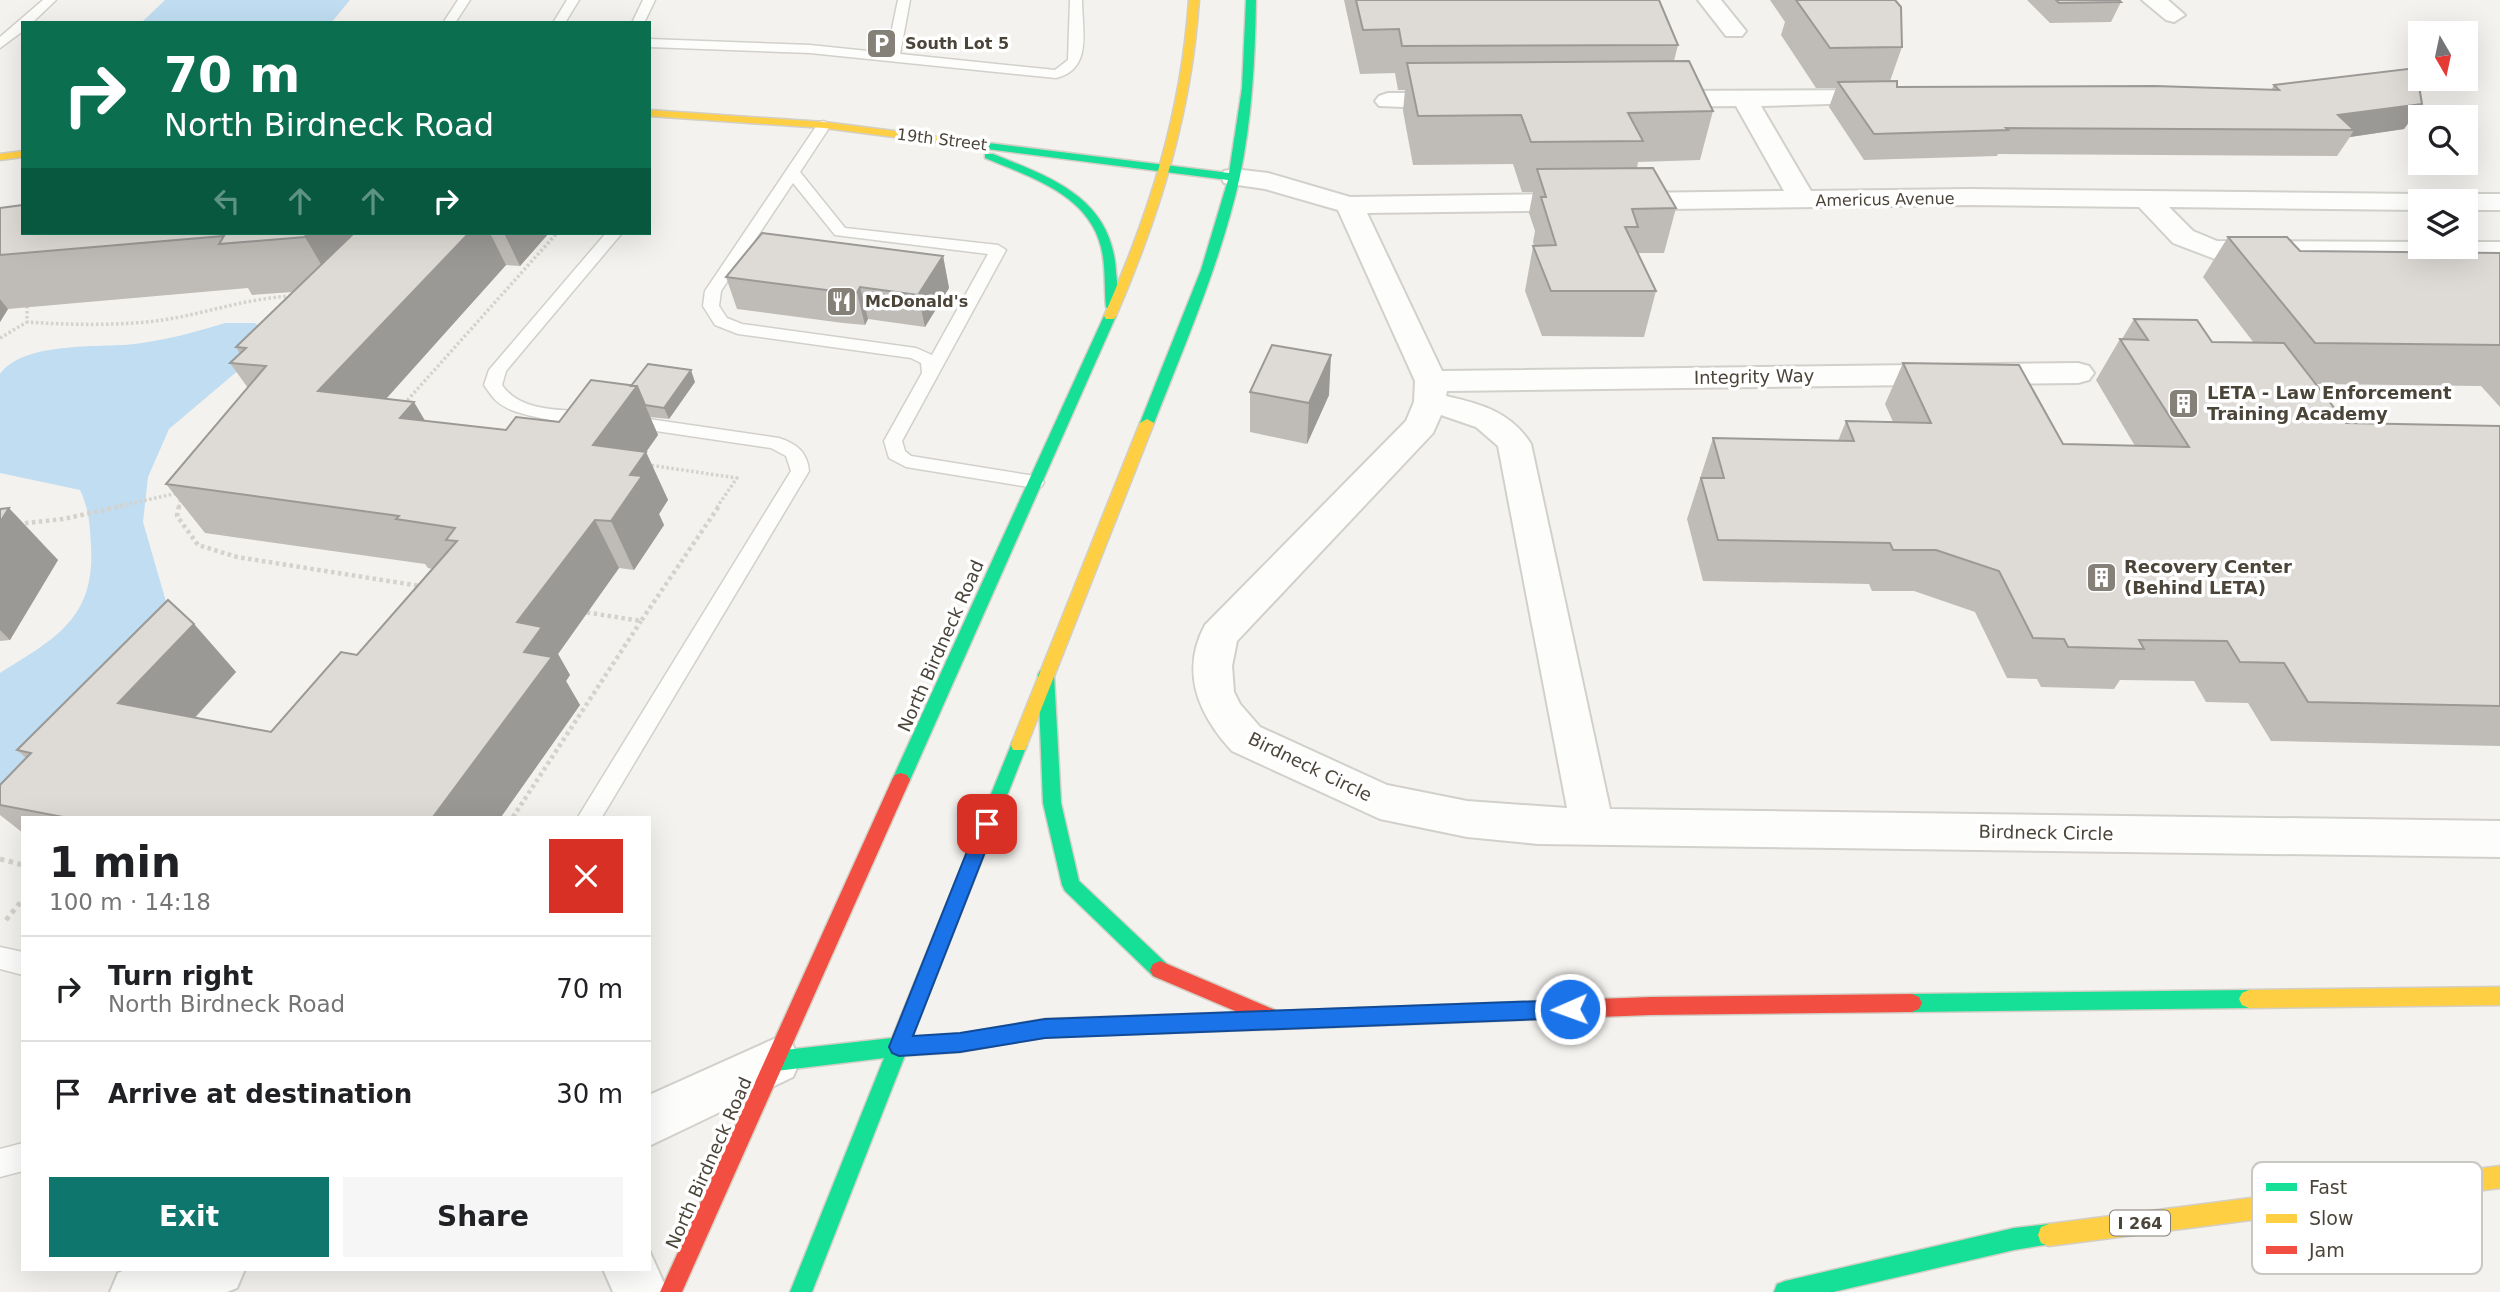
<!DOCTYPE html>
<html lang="en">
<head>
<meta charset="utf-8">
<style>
  :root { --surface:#fff; --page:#f6f6f6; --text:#202124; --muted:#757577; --line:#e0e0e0; --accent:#0f766e }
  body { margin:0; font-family:"DejaVu Sans",sans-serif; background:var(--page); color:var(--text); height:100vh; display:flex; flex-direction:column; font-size:26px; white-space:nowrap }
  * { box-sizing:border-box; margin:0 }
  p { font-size:23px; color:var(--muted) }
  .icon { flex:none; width:38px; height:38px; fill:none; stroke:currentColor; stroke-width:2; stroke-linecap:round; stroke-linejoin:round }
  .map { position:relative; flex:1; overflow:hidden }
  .side { position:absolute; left:21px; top:816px; width:630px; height:455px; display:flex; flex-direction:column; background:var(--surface); border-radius:0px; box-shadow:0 7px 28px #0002 }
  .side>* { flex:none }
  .hud { position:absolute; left:21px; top:21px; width:630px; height:214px; border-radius:0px; box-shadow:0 7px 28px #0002; background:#0b6e4f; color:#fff; overflow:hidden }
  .needle { width:46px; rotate:171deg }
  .tools { position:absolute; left:2408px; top:21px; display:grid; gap:14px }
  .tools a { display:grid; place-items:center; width:70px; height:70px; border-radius:0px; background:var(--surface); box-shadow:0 7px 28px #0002; font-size:35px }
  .pin { position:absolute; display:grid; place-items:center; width:60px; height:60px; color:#fff; margin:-30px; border-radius:14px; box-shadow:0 4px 10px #0006 }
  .me { position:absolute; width:77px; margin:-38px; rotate:268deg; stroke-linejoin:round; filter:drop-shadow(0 0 5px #0008) }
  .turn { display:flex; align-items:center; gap:24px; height:147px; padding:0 28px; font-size:32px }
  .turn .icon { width:91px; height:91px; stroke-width:2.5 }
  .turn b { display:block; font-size:49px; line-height:60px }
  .lanes { display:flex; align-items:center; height:66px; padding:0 28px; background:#0003; justify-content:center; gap:35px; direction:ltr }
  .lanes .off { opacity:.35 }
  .round { display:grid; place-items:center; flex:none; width:74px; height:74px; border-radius:0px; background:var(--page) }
  .overview { display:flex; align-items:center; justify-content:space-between; height:119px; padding:0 28px }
  h1 { font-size:42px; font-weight:800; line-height:52px }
  .button { display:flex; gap:14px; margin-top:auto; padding:14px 28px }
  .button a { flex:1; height:80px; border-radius:0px; background:var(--accent); color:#fff; font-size:28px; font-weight:800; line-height:80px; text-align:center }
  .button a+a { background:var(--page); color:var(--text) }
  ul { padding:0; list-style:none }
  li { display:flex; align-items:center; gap:21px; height:105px; padding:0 28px; border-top:2px solid var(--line) }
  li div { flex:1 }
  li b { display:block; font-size:26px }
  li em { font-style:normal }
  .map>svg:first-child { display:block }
  .water { fill:#c0ddf1 }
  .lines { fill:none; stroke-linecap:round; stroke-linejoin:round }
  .lane-casing { stroke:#d2d0cb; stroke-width:3 }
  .street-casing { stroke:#d2d0cb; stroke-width:4 }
  .fast-casing { stroke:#d3cfc5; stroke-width:3 }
  .slow-casing { stroke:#d3cfc5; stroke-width:3 }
  .jam-casing { stroke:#d3cfc5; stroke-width:3 }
  .path-far2 { stroke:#d3d2cc; stroke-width:3.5; stroke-dasharray:2.5 2.5; stroke-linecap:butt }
  .path-far1 { stroke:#d3d2cc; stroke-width:4.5; stroke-dasharray:3.5 3.5; stroke-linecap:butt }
  .path { stroke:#d3d2cc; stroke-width:5; stroke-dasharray:4.5 4.5; stroke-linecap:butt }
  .lane { fill:#fdfdfc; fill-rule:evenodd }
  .street { fill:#fdfdfc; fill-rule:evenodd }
  .fast { fill:#16e098; fill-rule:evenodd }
  .slow { fill:#ffcf43; fill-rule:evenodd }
  .jam { fill:#f24e42; fill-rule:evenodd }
  .wall { fill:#bfbcb8 }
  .shaded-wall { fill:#9b9996 }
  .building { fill:#dedbd6; stroke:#9b9996; stroke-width:2 }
  .route { fill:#1a73e8; stroke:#114b97; stroke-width:2 }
  .labels { text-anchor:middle; stroke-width:7; stroke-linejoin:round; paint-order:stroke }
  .far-poi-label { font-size:16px; font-weight:bold; fill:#4b4439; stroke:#fff; text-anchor:start }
  .far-street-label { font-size:16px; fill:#4b4439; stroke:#fff }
  .shield { fill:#fff; stroke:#817c74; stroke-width:2 }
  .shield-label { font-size:16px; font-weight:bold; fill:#4b4439 }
  .street-label { font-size:18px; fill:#4b4439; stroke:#fff }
  .poi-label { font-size:18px; font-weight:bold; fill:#4b4439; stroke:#fff; text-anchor:start }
  .key { fill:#fff; stroke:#c9c7c4; stroke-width:2 }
  .key-label { font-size:19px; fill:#4b4439 }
</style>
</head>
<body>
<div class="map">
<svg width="2500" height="1292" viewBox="0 0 2500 1292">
  <rect width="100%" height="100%" fill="#f4f2ee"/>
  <g class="water">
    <path d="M165,0H350L331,23H141Z"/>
    <path d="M225,323H255L265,331L240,369L169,429L148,477L143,522L171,619L0,798V673C54,639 95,619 91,547C90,525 89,509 80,490L0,473V374C24,341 98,348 135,344C166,340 196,332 225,323Z"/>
  </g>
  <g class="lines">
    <defs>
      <g id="lane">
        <path d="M43,0H56L32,23H23V31L0,48V37Z"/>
        <path d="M458,0H470L455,23H443Z"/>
        <path d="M567,0H579L565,23H553Z"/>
        <path d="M643,0H655L644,23H632Z"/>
        <path d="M898,0H910L900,54L1055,70L1068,60L1070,0H1082C1082,31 1093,69 1056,78L810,53L649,47V39L810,45L887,53Z"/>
        <path d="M824,121L831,125L800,172L845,228L998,245L1006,250L902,441L905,451L911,456L1035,476L1044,482L1042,486L1035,488L906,467L889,458L884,441L922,373L921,363L911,358L738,334L715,325L703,306L705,291L819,122ZM793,183L835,235L988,254L932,355L916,348L742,324L727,318L719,306L721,291Z"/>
        <path d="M606,233H622L506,371L502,385C521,413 563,409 593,412L602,418C592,431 522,416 507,408C496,403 491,395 484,385L489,370Z"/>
        <path d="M628,416L779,438C797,444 807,452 809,471L602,817H578L791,471L786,456L771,448L622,426L619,422L622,418Z"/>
        <path d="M0,947L23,952V975L0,969Z"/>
        <path d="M23,1143V1171L0,1177V1149Z"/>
      </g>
      <g id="street">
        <path d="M1698,0H1721L1746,31L1742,36H1726Z"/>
        <path d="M2142,0H2168L2185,15L2174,22L2166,20Z"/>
        <path d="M1885,90L1894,92L1897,97L1894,102L1761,106L1811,191L1969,189L2420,194L2430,196L2433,201H2420V210L2169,207L2193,231L2217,241L2420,242V247H2466V242H2500V260L2215,259L2173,243L2139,207L1969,205L1367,213L1442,371L2078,363L2089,366L2094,373L2089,380L2078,383L1447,391L1446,396C1481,404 1511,412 1531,444L1610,809L2500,821V857L1538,844L1467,837L1380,819L1232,751C1198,714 1180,672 1205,625L1406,421L1414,402L1415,381L1338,210L1265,189L1224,183L1221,177L1224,171L1234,169L1268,173L1350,197L1784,191L1736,106L1655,107L1646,104L1642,99L1646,94L1655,91ZM1441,415L1476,427L1498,446L1567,808L1467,801L1387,785L1260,727L1240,704L1234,692L1232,666L1237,641L1433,433Z"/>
        <path d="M1388,93H1454L1463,96L1467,101L1463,106L1454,109L1379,106L1375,101L1379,96Z"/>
        <path d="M2466,194H2500V210H2466V201H2453L2456,196Z"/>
        <path d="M776,1038L793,1045L800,1061L793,1077L649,1146V1095Z"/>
        <path d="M649,1250L668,1292H613L603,1269H649Z"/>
        <path d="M127,1269H245L237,1288L227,1292H110L118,1273Z"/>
      </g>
      <g id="fast">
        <path d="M1246,0H1256C1255,59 1252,118 1240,176C1221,261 1186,342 1154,423L1147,427L1140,423L1201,270L1228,180L941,143L936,140L941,137L1229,173L1242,88Z"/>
        <path d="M985,154H993C1052,178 1112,198 1116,272C1117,284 1120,299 1116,310L1112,311L1106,307C1104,287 1106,267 1101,247C1088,194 1030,177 985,158Z"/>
        <path d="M1110,312L1116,316L910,780L907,785L901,787L895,785L892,780L1104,316Z"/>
        <path d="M1046,669L1052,671L1054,675L1061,803L1079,881L1167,964L1170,970L1167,976L1160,979L1153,976L1065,891L1062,885L1043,803L1038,675L1040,671Z"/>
        <path d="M1019,738L1025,740L1027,745L812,1292H790L884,1058L776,1071L769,1068L766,1061L769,1054L776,1051L892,1038L1011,745L1013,740Z"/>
        <path d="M2249,990L2256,993L2259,999L2256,1005L2249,1008L1912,1012L1905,1009L1902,1003L1905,997L1912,994Z"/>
        <path d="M2049,1224L2057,1227L2060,1235L2057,1243L2014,1250L1833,1292H1774L1777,1284L1785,1281L2014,1228Z"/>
      </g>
      <g id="slow">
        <path d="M1189,0H1199C1191,114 1161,211 1116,316L1114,319H1106L1104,316C1150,211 1181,115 1189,0Z"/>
        <path d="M649,110L824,122L941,137L946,140L941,143L824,128L649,116Z"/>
        <path d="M23,151V157L0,160V154Z"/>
        <path d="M1147,419L1154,423L1027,745L1025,750H1013L1011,745L1140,423Z"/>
        <path d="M2500,987V1005L2249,1008L2242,1005L2239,999L2242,993L2249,990Z"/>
        <path d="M1334,1009L1341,1012L1344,1018L1341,1024L1334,1027L1045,1037L960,1052L899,1056L892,1054L889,1047L892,1040L899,1038L960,1034L1045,1019Z"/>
        <path d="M2500,1166V1188L2049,1246L2041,1243L2038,1235L2041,1227L2049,1224Z"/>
      </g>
      <g id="jam">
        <path d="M901,773L907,775L910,780L682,1292H660L892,780L895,775Z"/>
        <path d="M1160,961L1275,1010L1278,1016L1275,1022L1268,1025L1153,976L1150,970L1153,964Z"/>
        <path d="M1912,994L1919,997L1922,1003L1919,1009L1912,1012L1651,1015L1334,1027L1327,1024L1324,1018L1327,1012L1334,1009L1651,997Z"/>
      </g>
    </defs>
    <use href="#lane" class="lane-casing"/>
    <use href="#street" class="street-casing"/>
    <use href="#fast" class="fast-casing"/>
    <use href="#slow" class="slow-casing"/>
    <use href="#jam" class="jam-casing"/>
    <g class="path-far2">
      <path d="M27,301V322C71,325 119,326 163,320C208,313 243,299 291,296"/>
      <path d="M0,338L27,322"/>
      <path d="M404,404L557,233"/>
      <path d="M115,507L178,493"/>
      <path d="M179,507L182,492C223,467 265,433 314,425C337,421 362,425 385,426L737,478L717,507"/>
    </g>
    <g class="path-far1">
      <path d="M179,506L177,516L198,545L237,557L641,621L719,506"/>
      <path d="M18,524L63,519L123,506"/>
      <path d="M513,817L641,621"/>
    </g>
    <g class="path">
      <path d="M0,859L23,865"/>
      <path d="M6,920L23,899"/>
    </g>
    <use href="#lane" class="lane"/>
    <use href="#street" class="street"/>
    <use href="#fast" class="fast"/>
    <use href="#slow" class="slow"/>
    <use href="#jam" class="jam"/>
  </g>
  <g class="wall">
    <path d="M1344,0H1659L1678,45L1674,61L1713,111L1700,160L1638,162L1637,168L1676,208L1664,253H1637L1656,291L1644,337L1542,336L1525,291L1533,246H1534L1533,242L1535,231L1529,213L1533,192H1522L1513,164L1413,165L1403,111L1405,90H1398L1395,73L1360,74Z"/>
    <path d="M1770,0H1895L1902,47L1890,81L1897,87L2271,90L2274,85L2422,104L2404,129L2350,137L2337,156L1998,154L1997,156L1864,160L1829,107L1836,88H1816L1781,35L1785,22Z"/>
    <path d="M2027,0H2119L2121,2L2111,22L2050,23Z"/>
    <path d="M0,208L23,233H549L520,266L506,265L386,399L425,421L506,430L559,422L631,386L695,382L669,419L650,417L658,435L646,452L668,500L659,514L664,525L634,570L619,568L558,654L570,675L566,681L580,705L501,817H23V833L0,815V785L26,758L17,750L194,624L236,672L195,718L271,732L357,655L433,569L428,568L425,564L205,533L166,484L248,388L230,363L240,354L236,347L293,292L252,295L248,288L8,309L0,322Z"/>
    <path d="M2228,237L2300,251L2500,253V407L2481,386L2316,384L2346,423L2500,426V746L2271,741L2248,703L2206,702L2194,681L2120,680L2114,689L2041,687L2037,679L2007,678L1975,612L1914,591H1872L1869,584L1703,581L1687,519L1713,438L1838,441L1846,421L1893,422L1885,404L1903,363L2063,444L2135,446L2096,380L2120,339H2122L2134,319L2212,342L2254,343L2203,277Z"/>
    <path d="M943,256L949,288L925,327L868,319L865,325L843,323L737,309L726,277Z"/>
    <path d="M1250,392L1329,395L1307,444L1250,432Z"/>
    <path d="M0,509L58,560L10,640L0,641Z"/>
  </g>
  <g class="shaded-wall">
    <path d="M2422,104L2404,129L2350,137L2354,130L2338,115Z"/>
    <path d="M307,233H359L335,288L305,237Z"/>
    <path d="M469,233H490L506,265L349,440L318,391Z"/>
    <path d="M504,233H549L520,266Z"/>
    <path d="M943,256L949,288L925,327L918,295Z"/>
    <path d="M860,287L868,319L865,325L857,293Z"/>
    <path d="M0,299L8,309L0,322Z"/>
    <path d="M1331,355L1329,395L1307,444L1309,403Z"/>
    <path d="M691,370L695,382L669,419L664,408Z"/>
    <path d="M637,386L658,435L646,452L668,500L659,514L664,525L634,570L611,521L593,445Z"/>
    <path d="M414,402L443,451L400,418Z"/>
    <path d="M9,508L58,560L10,640L0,630V510Z"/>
    <path d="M595,520L619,568L558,654L570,675L566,681L580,705L501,817H433L524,652L517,622Z"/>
    <path d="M194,624L236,672L165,750L118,703Z"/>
  </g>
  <g class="building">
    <path d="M1356,0H1659L1678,45L1402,46L1399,29L1363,30Z"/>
    <path d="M1796,0H1895L1901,7L1902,47L1830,48Z"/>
    <path d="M2056,0H2119L2121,2L2059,3Z"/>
    <path d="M1689,61L1713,111L1628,113L1643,141L1531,142L1521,115L1418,116L1407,63Z"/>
    <path d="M2416,68L2422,104L2338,115L2354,130L2006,128L2008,130L1874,134L1838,82L1897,81V87L2155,86L2279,90L2274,85Z"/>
    <path d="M1653,168L1676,208L1632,209L1638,227H1625L1656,291H1551L1533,246L1556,245L1541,197H1546L1537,169Z"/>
    <path d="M23,205V233H307L305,237L219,244L224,236L0,255V208Z"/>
    <path d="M354,233H469L318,391L414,402L400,418L506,430L516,417L559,422L591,380L637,386L593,445L646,452L630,475L642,476L611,521L595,520L517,622L542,627L524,652L552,657L433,817H63L0,805V785L31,753L17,750L168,600L194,624L118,703L271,732L341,652L357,655L457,541L446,540L455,528L396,519L399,516L166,484L266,366L230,363L246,348L236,347Z"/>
    <path d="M762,233L943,256L918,295L860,287L857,293L834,291L726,277Z"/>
    <path d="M2228,237H2287L2300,251L2500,253V345L2315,343Z"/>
    <path d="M2134,319L2197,320L2212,342L2284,343L2346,423L2500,426V706L2308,702L2284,663L2240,662L2227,641L2139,640L2144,649L2068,647L2064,639L2033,638L1999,571L1936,550H1893L1890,543L1718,540L1701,478H1724L1713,438L1854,441L1846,421L1931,423L1903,363L2019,365L2063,444L2189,447L2120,339L2148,340Z"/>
    <path d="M1272,345L1331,355L1309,403L1250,392Z"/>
    <path d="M648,364L691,370L664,408L645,405L637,386H631Z"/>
    <path d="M9,508L0,522V509Z"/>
  </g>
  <path class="route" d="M987,816L996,824L913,1036L960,1033L1045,1019L1570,1000L1577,1003L1580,1009L1577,1016L1570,1018L1045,1038L960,1052L899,1056L892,1053L889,1047L978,824Z"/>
  <defs>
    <symbol id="parking-square" viewBox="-11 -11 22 22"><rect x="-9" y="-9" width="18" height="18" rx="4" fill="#868178" stroke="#fff"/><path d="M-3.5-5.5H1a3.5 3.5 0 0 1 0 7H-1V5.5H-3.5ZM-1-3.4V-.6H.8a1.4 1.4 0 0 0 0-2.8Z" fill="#fff"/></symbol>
    <symbol id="restaurant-square" viewBox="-11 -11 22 22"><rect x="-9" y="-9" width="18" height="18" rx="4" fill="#868178" stroke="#fff"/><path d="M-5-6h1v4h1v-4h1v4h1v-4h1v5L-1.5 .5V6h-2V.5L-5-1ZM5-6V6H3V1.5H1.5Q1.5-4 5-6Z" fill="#fff"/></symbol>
    <symbol id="building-square" viewBox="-11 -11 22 22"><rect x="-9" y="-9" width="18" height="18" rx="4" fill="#868178" stroke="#fff"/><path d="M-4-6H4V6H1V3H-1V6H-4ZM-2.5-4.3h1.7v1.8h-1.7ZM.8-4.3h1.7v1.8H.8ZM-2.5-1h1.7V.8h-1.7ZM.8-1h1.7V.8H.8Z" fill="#fff"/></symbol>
  </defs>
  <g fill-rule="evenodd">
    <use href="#parking-square" x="864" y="26" width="35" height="35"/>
    <use href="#restaurant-square" x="824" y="284" width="35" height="35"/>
    <use href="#building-square" x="2166" y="386" width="35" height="35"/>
    <use href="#building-square" x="2084" y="560" width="35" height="35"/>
  </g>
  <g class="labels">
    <g class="far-poi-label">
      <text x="905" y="49">South Lot 5</text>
      <text x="865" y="307">McDonald's</text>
    </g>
    <g class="far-street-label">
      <text transform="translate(942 139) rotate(7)" y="6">19th Street</text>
      <text transform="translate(1885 199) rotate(-1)" y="6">Americus Avenue</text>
    </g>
    <rect class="shield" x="2110" y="1210.5" width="60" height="25" rx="5"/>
    <g class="shield-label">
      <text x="2140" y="1229">I 264</text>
    </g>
    <g class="street-label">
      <text transform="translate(1754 377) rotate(-1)" y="6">Integrity Way</text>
      <text transform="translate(941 646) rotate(-66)" y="6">North Birdneck Road</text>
      <text transform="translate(1310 767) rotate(26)" y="6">Birdneck Circle</text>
      <text transform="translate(2046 833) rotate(1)" y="6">Birdneck Circle</text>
      <text transform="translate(709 1163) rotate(-66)" y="6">North Birdneck Road</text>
    </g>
    <g class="poi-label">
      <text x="2207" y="399">LETA - Law Enforcement<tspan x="2207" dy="21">Training Academy</tspan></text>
      <text x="2124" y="573">Recovery Center<tspan x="2124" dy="21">(Behind LETA)</tspan></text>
    </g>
  </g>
  <rect x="2252" y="1162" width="230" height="112" rx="10" class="key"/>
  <rect x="2266" y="1183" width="31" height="8" fill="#16e098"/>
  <rect x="2266" y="1214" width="31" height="9" fill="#ffcf43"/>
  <rect x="2266" y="1246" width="31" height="8" fill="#f24e42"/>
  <g class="key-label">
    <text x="2309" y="1194">Fast</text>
    <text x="2309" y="1225">Slow</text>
    <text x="2309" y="1257">Jam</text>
  </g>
</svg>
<div class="tools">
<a><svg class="needle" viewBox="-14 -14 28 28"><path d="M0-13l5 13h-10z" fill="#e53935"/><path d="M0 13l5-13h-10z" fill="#757577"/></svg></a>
<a><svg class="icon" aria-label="search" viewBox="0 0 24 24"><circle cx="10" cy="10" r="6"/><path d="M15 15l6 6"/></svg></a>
<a><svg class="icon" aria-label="layers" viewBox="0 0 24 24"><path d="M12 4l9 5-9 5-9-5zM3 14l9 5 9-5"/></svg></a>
</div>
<div class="pin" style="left:987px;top:824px;background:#d93025"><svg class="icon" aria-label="arrive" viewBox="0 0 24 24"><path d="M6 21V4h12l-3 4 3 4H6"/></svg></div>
<svg class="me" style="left:1570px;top:1009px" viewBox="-20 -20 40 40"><circle r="17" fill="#1a73e8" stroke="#fff" stroke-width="3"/><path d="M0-11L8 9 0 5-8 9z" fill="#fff"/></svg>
<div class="hud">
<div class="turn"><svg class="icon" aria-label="right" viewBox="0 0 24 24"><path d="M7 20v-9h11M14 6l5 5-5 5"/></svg><div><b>70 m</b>North Birdneck Road</div></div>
<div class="lanes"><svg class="icon off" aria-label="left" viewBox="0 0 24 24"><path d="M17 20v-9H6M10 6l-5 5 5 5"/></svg><svg class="icon off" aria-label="ahead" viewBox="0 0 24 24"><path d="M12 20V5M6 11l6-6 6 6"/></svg><svg class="icon off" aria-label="ahead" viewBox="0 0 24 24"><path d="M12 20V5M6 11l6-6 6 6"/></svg><svg class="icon" aria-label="right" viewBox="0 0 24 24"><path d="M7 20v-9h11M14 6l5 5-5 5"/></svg></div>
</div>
<section class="side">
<div class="overview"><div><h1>1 min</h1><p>100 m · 14:18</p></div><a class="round" style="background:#d93025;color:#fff"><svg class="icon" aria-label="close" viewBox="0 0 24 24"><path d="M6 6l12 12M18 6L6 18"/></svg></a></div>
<ul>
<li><svg class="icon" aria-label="right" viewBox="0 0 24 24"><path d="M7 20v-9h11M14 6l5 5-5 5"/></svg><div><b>Turn right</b><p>North Birdneck Road</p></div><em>70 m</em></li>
<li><svg class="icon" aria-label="arrive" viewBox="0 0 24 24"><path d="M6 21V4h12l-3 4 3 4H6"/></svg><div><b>Arrive at destination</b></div><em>30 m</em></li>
</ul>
<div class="button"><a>Exit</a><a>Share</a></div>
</section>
</div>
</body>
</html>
